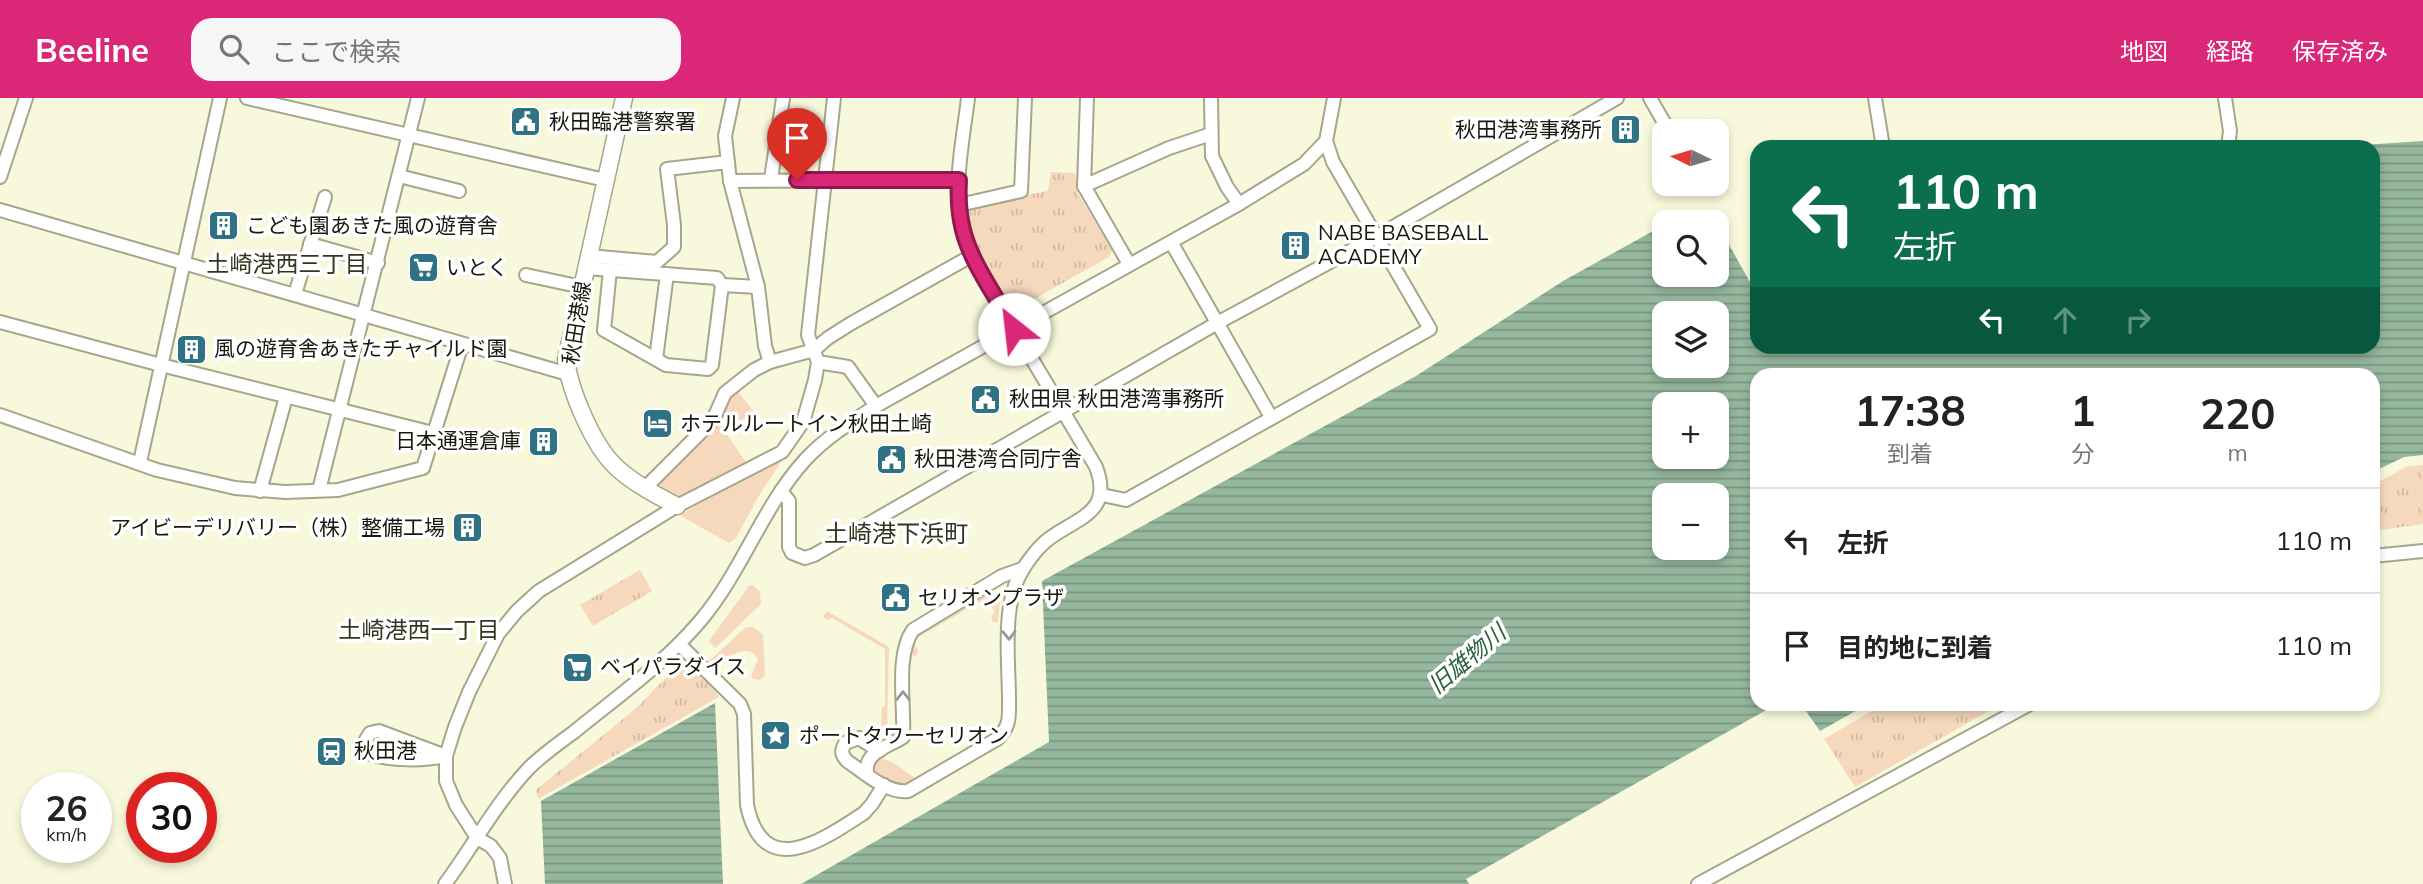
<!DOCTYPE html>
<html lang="ja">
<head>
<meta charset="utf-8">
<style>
  :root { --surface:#fff; --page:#f6f6f6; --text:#222; --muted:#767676; --line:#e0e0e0; --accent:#db2777 }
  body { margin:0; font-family:Mulish,"Noto Sans JP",sans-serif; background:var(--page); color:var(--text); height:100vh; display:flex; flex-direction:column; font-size:26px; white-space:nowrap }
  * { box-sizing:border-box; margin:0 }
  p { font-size:23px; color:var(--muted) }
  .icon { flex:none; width:38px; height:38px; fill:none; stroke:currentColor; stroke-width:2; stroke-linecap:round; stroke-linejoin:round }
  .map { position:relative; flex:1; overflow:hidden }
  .panel { position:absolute; left:1750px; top:270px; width:630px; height:343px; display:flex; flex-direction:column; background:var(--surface); border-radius:21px; box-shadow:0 4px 10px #0003 }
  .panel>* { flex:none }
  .banner { position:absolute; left:1750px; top:42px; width:630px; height:214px; border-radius:21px; box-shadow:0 4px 10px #0003; background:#0b6e4f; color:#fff; overflow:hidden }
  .needle { width:46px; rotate:275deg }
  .tools { position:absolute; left:1652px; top:21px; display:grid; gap:14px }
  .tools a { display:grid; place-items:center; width:77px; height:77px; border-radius:14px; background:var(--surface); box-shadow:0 4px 10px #0003; font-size:35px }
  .speed { position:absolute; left:21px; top:674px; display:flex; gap:14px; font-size:35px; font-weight:700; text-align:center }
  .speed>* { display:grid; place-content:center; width:91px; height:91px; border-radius:50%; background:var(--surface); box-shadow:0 4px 10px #0003; line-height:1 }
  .speed small { font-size:18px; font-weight:400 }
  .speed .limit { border:10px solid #d22; background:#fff; color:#111 }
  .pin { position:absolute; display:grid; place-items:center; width:60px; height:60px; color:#fff; margin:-72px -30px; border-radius:50% 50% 50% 0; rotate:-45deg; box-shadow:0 0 7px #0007 }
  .pin .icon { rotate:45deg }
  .me { position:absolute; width:77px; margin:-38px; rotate:331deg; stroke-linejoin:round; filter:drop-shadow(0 0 5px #0008) }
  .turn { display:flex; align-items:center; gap:24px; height:147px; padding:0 28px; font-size:32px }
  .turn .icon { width:91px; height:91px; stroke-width:2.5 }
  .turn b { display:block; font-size:49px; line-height:60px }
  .lanes { display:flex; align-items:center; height:66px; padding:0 28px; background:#0003; justify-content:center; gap:35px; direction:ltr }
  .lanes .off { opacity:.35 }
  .eta { display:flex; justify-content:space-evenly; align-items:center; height:119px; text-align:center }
  .eta b { font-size:42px; font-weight:700; line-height:49px }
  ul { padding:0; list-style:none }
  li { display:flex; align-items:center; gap:21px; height:105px; padding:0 28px; border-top:2px solid var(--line) }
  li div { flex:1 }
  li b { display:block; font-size:26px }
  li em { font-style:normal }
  header { display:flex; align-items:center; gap:42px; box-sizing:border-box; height:98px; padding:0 35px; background:var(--accent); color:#fff }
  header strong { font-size:33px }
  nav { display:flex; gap:38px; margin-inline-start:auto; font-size:24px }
  .search { width:490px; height:63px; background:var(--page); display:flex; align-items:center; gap:18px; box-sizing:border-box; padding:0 24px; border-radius:21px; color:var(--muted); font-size:26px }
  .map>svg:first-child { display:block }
  .green { fill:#f6d8bd }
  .park { fill:url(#park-tufts) }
  .water { fill:url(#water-rules); fill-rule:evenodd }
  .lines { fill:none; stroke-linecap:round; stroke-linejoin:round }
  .minor-casing { stroke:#a5a68b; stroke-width:16 }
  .major-casing { stroke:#a5a68b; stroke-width:19 }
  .minor { stroke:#fff; stroke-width:12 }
  .major { stroke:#fff; stroke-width:16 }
  .oneway { stroke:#979793 }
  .route-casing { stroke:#8e194d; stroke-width:18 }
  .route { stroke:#db2777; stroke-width:12 }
  .labels { text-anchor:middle; stroke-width:7; stroke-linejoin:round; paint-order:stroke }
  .poi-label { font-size:21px; fill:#18180e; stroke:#fff; text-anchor:start }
  .street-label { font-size:21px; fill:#18180e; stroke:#fff }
  .neighbourhood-label { font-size:23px; fill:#35351e; stroke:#fff }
  .water-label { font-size:23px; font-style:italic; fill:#2d623f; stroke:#fff }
  .quarter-label { font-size:24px; fill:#35351e; stroke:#fff }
</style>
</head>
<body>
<header>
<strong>Beeline</strong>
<div class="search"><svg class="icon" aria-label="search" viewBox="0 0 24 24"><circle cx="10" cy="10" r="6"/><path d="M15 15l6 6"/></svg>ここで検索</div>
<nav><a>地図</a><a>経路</a><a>保存済み</a></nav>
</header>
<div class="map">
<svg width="2423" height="786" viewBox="0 0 2423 786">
  <defs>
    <pattern id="park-tufts" width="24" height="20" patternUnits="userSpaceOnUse" patternTransform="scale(1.75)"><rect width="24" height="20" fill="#f6d8bd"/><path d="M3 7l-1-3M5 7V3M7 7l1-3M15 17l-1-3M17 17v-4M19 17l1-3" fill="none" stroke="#d2b9a1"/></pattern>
    <pattern id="water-rules" width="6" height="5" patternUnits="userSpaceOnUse" patternTransform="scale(1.75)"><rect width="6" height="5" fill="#95b79e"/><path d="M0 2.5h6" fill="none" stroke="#79947f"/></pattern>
  </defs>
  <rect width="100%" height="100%" fill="#f8f9dc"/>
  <g class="green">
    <path d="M736,291L753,313L726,335L748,367L684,401L662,393L660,385L663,376Z"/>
    <path d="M783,361L758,399L736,440L729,445L679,417Z"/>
    <path d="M753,487L760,494L761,506L715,550L709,543L749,488Z"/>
    <path d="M993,496L1000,503L998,524H993L991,518L995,514L986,500L917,540L914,546L918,552L916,558L910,557C909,549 912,543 917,537C925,527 981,496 993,496Z"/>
    <path d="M827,513L889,549L887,632L881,634L882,610L885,608V551L832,520L828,522L823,519Z"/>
    <path d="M746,529H753L763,536L765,578L760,582L753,581L751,578L758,561C748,542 725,562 712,569L707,565Z"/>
    <path d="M878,659L892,664L914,679V685C899,692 887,681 874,674L872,667Z"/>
  </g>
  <g class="park">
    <path d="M1051,74L1075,75L1078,96L1112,152L1109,159L1018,210L1011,208L979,154L964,109L1048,93Z"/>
    <path d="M2423,367V426L2373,433V387L2406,369Z"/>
    <path d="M640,472L652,493L593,528L580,507Z"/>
    <path d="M689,567L711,587L719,599L538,701L536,692C568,665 602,639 634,612C651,597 666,574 689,567Z"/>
    <path d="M1884,606H2001L1855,689L1824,641Z"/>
  </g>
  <g class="water">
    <path d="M2423,43V357L2404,359L2373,374V276H1757V606H1777L1466,781L1469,786H801L1049,644L1042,483L1416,278L1563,183L1664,127V177H1717V125L1757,197V248H2373V49H2332ZM1664,215H1717V268H1664ZM1664,306H1717V359H1664ZM1664,397H1717V450H1664Z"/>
    <path d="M715,605L723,786H545L541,703Z"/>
    <path d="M1801,606H1868L1820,633Z"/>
  </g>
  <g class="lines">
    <defs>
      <g id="minor">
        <path d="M247,0L605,82"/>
        <path d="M733,0L725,38L730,83L758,189L765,248L770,264"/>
        <path d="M1087,0L1084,88L1129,166"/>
        <path d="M1211,0L1212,58L1227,89L1239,106"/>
        <path d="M1650,0L1669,33"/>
        <path d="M1875,0L1883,49"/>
        <path d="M2225,0L2230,33L2228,49"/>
        <path d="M399,78L459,93"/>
        <path d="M0,79L26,0"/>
        <path d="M771,81L783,0"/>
        <path d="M730,83L959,82"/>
        <path d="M1084,88L1169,50L1211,36"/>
        <path d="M959,107L1021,93L1025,0"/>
        <path d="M0,112L568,276"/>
        <path d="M1171,144L1271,319"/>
        <path d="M310,146L378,165"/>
        <path d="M588,158L657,164L674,149V127L667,71L728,64"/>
        <path d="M586,170L717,180L722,187L758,189"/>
        <path d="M610,172L604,232L666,267L708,271L712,267L722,187"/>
        <path d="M526,177L582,189"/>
        <path d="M295,196L325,99"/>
        <path d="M0,224L161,267L433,335"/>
        <path d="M656,261L667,176"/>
        <path d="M818,264L848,269L876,308"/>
        <path d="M0,317L157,372L235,390L285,394L338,392L423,370L462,246"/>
        <path d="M140,364L220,0"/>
        <path d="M644,391L713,322L725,295L754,272L770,264L814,252L828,240L850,226L973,157"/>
        <path d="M319,392L418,0"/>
        <path d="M260,393L286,299"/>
        <path d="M781,393L789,403V449L792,455L805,460L814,457L1219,224L1376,139L1617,0"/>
        <path d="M1102,397L1126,402L1430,231L1333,64L1326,43"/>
        <path d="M2373,458L2423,453"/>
        <path d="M679,546L740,606L744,616L747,707C763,784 823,742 864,715L872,706L884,687"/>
        <path d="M379,633L446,658C422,663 390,663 367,655L364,645L370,635Z"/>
        <path d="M879,653L859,640L845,645C841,653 841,656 847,663C864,674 887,696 908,693L997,641C1007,631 1009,625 1009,611C1010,570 1000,508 1022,473C1028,462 1040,447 1050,440C1079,419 1113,414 1096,369C1064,314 1030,259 999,204C986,181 969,158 963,132C952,90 963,43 968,0"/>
        <path d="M867,675C864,654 888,649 903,639C905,608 895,557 913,532L1002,478L1022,471"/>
        <path d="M445,786C473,748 496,705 529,670C542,657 559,645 574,634C618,598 664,566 701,522C742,473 763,408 805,362C825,340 851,324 876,308L1239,106L1304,66L1326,43L1334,0"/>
        <path d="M505,786L500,760L491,748L477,740L456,707L446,683V658L455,629L469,594L498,536L517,513L539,493L677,408L782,354L803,324L815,282L818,264L808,237L834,0"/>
        <path d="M1698,786L2030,606"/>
      </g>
      <path id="major" d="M624,0L566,262C570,293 593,348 617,370C635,386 656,397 677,408"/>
    </defs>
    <use href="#minor" class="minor-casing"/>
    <use href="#major" class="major-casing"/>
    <use href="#minor" class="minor"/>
    <use href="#major" class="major"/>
  </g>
  <defs><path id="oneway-chevron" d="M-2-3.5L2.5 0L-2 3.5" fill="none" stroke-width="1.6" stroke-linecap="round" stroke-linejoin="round" transform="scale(1.75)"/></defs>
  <g class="oneway">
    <use href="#oneway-chevron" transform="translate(1009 537) rotate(89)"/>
    <use href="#oneway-chevron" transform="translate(903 598) rotate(-90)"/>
  </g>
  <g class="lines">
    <defs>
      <path id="route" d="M797,82H959C958,98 959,116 963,132C971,165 998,201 1014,231"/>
    </defs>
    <use href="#route" class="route-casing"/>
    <use href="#route" class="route"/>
  </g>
  <defs>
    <symbol id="civic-square" viewBox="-11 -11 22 22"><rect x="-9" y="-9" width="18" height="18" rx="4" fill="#307184" stroke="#fff"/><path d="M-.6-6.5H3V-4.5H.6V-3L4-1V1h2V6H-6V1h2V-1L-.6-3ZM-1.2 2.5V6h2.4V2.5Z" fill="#fff"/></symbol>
    <symbol id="building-square" viewBox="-11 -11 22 22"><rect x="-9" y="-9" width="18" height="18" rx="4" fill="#307184" stroke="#fff"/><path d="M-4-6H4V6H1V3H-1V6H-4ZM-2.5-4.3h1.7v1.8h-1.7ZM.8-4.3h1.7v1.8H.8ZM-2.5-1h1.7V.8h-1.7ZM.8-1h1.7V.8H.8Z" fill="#fff"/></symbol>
    <symbol id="supermarket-square" viewBox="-11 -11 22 22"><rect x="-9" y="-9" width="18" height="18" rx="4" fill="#307184" stroke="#fff"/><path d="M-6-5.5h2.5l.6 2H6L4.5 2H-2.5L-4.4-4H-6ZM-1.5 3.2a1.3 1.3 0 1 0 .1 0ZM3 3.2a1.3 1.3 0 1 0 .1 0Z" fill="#fff"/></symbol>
    <symbol id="hotel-square" viewBox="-11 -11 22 22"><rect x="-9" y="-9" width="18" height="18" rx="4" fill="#307184" stroke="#fff"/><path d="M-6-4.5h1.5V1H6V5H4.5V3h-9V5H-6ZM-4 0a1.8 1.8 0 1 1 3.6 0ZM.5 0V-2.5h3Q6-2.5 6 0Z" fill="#fff"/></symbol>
    <symbol id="sight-square" viewBox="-11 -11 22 22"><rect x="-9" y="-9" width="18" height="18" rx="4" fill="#307184" stroke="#fff"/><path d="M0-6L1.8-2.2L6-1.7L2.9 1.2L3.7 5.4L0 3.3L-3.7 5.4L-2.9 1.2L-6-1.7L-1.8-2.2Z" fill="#fff"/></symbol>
    <symbol id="station-square" viewBox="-11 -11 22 22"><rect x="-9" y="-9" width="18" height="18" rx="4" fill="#307184" stroke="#fff"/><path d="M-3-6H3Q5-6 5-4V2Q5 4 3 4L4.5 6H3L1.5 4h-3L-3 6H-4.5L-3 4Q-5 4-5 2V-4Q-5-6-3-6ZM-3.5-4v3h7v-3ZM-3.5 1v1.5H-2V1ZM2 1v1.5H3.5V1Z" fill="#fff"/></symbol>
  </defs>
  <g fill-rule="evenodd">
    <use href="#civic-square" x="508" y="6" width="35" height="35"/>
    <use href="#building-square" x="1608" y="14" width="35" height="35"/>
    <use href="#building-square" x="206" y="110" width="35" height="35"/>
    <use href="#building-square" x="1278" y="130" width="35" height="35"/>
    <use href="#supermarket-square" x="406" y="152" width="35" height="35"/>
    <use href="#building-square" x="174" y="234" width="35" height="35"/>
    <use href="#civic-square" x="968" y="284" width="35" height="35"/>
    <use href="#hotel-square" x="640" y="308" width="35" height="35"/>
    <use href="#building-square" x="526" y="326" width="35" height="35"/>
    <use href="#civic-square" x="874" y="344" width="35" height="35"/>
    <use href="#building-square" x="450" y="412" width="35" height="35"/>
    <use href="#civic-square" x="878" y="482" width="35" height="35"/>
    <use href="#supermarket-square" x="560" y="552" width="35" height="35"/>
    <use href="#sight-square" x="758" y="620" width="35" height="35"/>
    <use href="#station-square" x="314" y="636" width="35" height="35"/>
  </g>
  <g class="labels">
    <g class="poi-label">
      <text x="549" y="31">秋田臨港警察署</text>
      <text x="1602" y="39" text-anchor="end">秋田港湾事務所</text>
      <text x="246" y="135">こども園あきた風の遊育舎</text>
      <text x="1318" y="142">NABE BASEBALL<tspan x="1318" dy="24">ACADEMY</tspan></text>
      <text x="446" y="177">いとく</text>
      <text x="214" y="258">風の遊育舎あきたチャイルド園</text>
      <text x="1009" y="308">秋田県 秋田港湾事務所</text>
      <text x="680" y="333">ホテルルートイン秋田土崎</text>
      <text x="521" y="350" text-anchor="end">日本通運倉庫</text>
      <text x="914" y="368">秋田港湾合同庁舎</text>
      <text x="445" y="437" text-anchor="end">アイビーデリバリー（株）整備工場</text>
      <text x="918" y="507">セリオンプラザ</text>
      <text x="600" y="576">ベイパラダイス</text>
      <text x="799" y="645">ポートタワーセリオン</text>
      <text x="354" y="660">秋田港</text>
    </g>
    <g class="street-label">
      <text transform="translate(577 225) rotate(-81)" y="7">秋田港線</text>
    </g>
    <g class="neighbourhood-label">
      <text x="287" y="174">土崎港西三丁目</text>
      <text x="419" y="540">土崎港西一丁目</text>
    </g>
    <g class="water-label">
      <text transform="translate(1467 561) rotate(-40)" y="8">旧雄物川</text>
    </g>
    <g class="quarter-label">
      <text x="896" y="444">土崎港下浜町</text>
    </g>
  </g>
</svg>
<div class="tools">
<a><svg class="needle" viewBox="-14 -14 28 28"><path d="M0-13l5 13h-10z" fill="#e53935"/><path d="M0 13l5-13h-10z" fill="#767676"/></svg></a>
<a><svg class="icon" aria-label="search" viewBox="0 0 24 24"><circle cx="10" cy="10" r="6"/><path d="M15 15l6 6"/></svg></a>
<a><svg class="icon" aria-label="layers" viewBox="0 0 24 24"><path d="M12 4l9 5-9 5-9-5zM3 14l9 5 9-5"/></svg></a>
<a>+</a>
<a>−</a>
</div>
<div class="speed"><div>26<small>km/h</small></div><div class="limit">30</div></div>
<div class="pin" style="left:797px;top:82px;background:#d93025"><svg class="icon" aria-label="arrive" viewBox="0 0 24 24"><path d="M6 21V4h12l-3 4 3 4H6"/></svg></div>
<svg class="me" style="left:1014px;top:231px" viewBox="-20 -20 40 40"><circle r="19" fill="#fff"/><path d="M0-13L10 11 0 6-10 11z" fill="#db2777"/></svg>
<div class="banner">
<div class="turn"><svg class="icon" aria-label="left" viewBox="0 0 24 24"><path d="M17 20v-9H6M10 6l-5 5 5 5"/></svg><div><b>110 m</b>左折</div></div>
<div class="lanes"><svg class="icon" aria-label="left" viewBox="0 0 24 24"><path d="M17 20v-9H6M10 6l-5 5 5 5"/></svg><svg class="icon off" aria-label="ahead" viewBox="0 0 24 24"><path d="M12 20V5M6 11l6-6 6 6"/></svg><svg class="icon off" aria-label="right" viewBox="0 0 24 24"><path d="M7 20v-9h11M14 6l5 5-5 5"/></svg></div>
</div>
<section class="panel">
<div class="eta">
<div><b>17:38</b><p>到着</p></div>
<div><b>1</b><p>分</p></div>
<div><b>220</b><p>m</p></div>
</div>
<ul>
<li><svg class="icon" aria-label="left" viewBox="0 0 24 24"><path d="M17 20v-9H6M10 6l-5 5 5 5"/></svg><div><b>左折</b></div><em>110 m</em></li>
<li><svg class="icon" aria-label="arrive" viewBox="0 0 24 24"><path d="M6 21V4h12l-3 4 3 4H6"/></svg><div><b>目的地に到着</b></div><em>110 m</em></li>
</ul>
</section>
</div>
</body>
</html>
